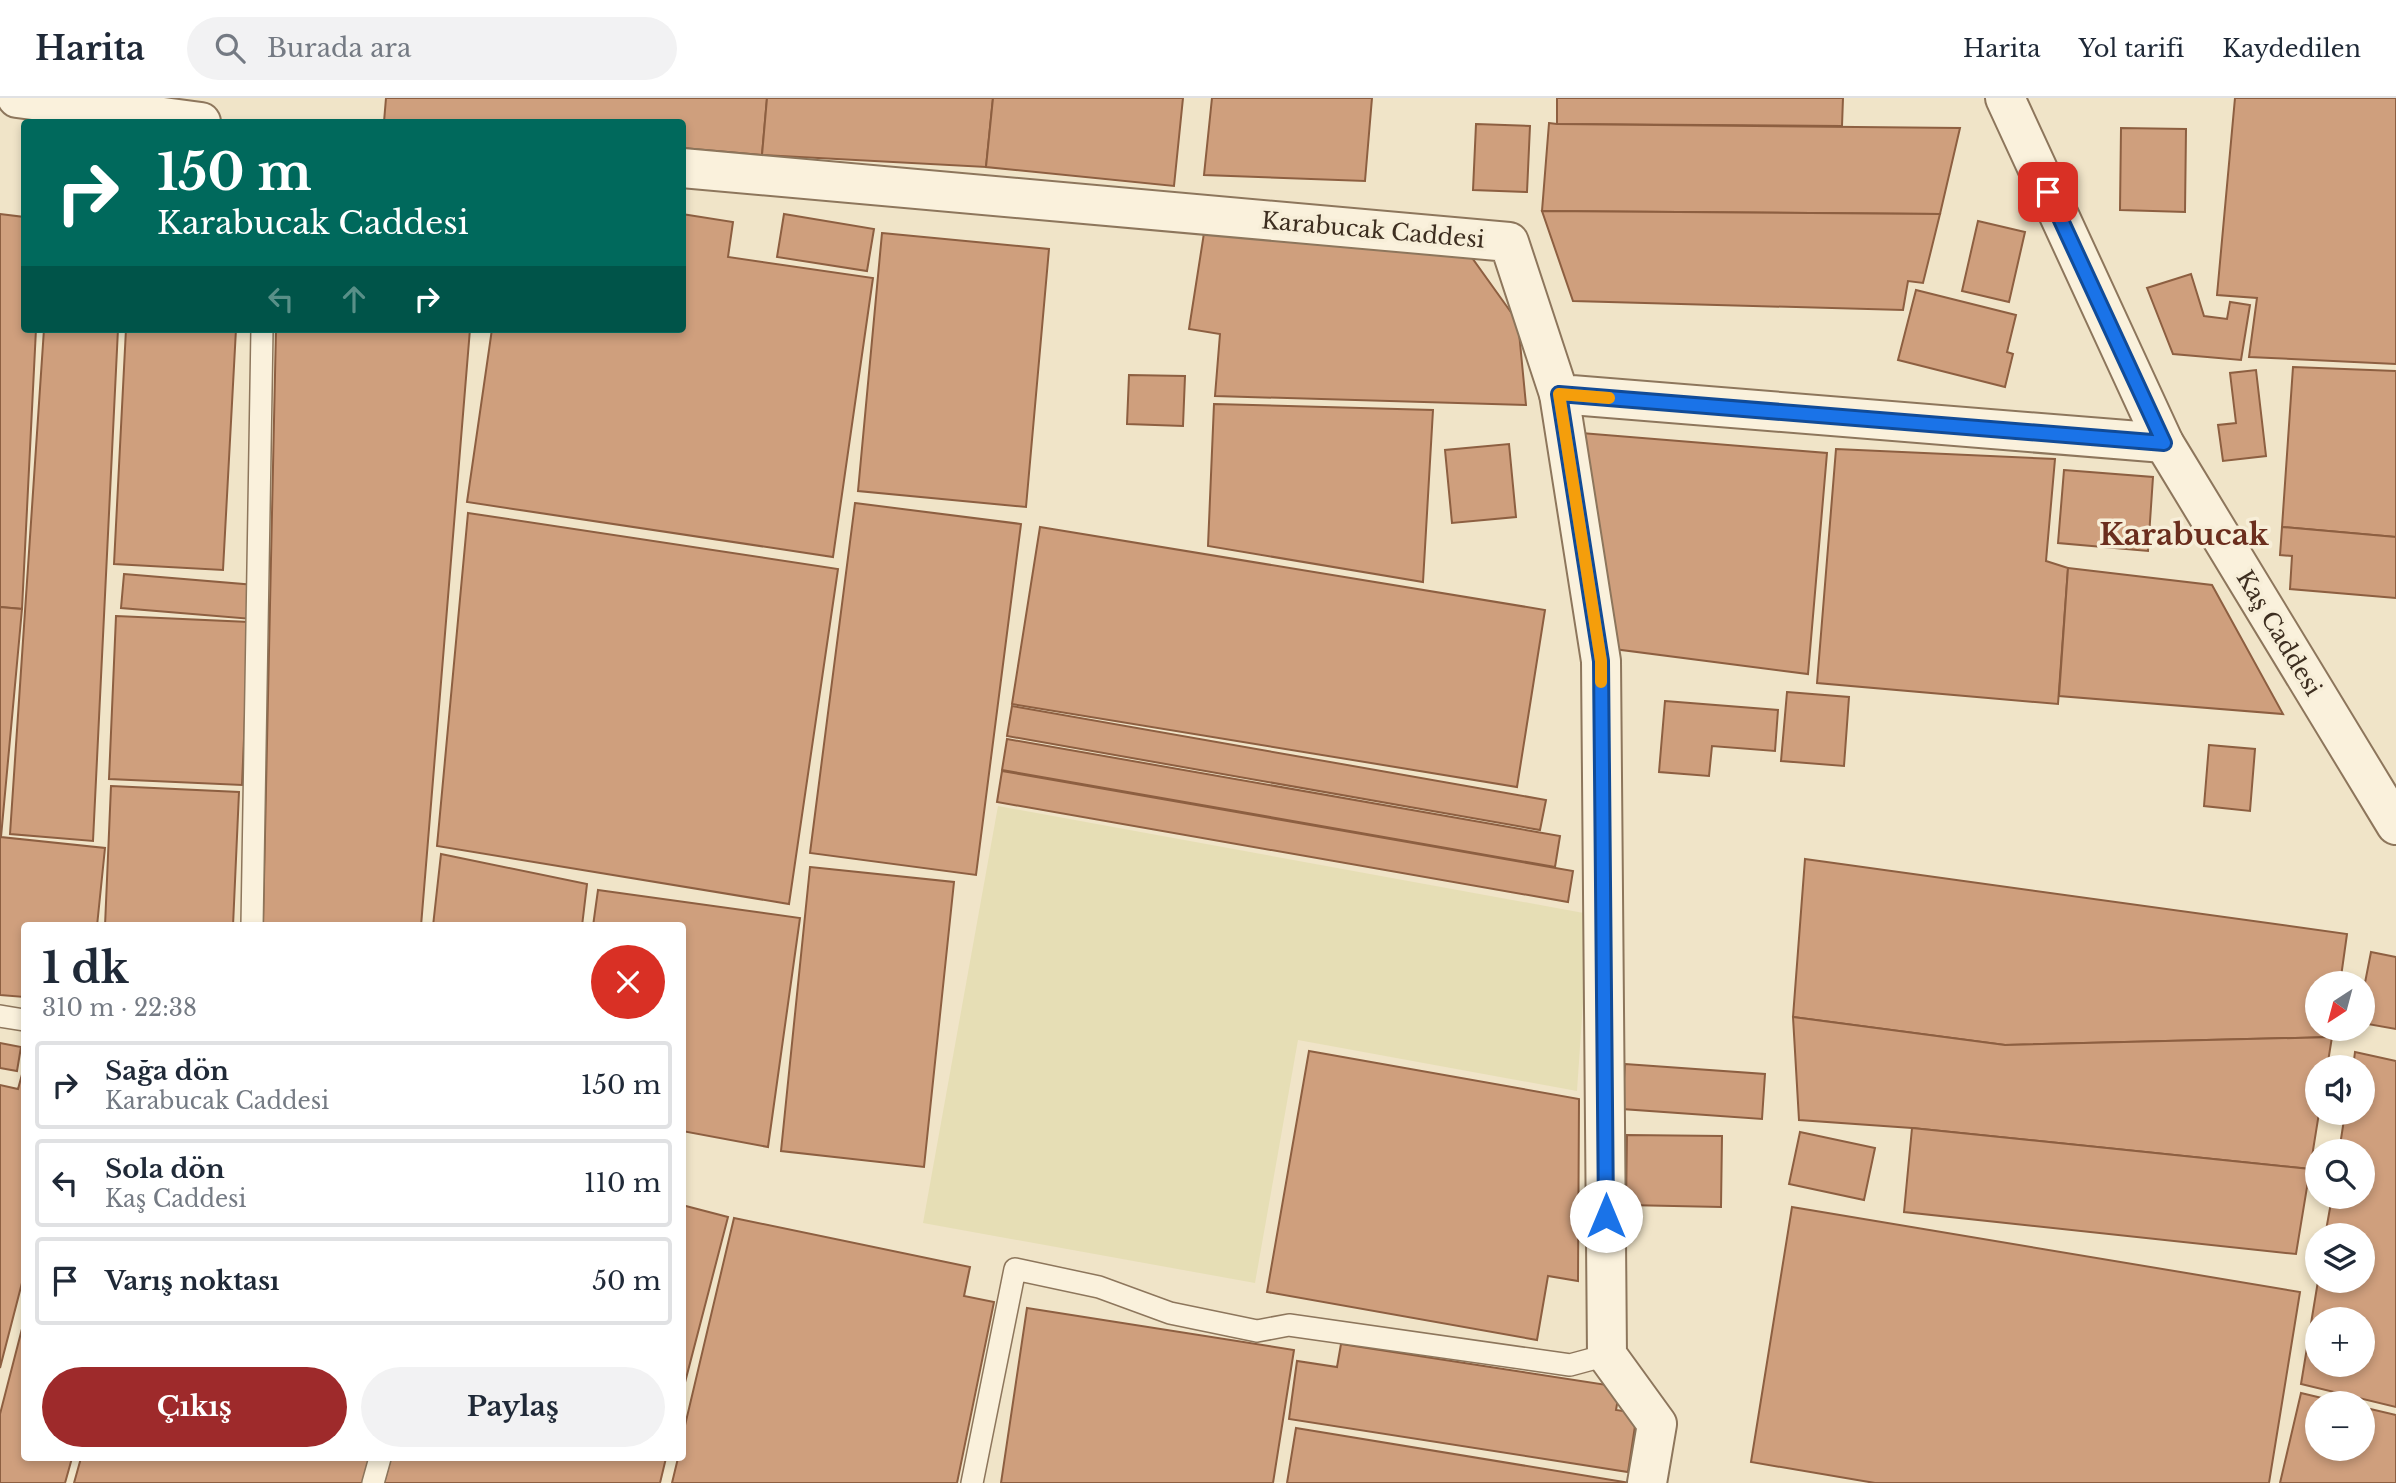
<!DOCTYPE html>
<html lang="tr">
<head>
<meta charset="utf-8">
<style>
  :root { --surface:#fff; --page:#f2f2f3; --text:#1f2937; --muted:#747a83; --line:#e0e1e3; --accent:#9e2a2b }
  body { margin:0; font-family:"Libre Baskerville",serif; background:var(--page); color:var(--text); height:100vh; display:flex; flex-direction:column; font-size:26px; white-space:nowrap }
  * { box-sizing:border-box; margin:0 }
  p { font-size:23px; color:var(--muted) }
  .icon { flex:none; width:38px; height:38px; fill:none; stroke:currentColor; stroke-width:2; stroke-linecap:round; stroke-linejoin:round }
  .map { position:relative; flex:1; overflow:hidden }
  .panel { position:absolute; left:21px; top:824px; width:665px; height:539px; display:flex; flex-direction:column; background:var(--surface); border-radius:7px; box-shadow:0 4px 10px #0003 }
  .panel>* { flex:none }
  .banner { position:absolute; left:21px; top:21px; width:665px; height:214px; border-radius:7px; box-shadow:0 4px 10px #0003; background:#00695c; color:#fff; overflow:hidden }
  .needle { width:46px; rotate:216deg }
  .buttons { position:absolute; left:2305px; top:873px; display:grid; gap:14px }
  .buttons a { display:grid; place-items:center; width:70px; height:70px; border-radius:50%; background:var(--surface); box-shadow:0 4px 10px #0003; font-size:35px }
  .pin { position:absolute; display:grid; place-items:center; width:60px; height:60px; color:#fff; margin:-30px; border-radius:14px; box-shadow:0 4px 10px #0006 }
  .me { position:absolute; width:77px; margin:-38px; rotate:0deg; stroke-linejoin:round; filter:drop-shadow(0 0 5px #0008) }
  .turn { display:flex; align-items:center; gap:24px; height:147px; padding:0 21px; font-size:32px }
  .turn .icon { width:91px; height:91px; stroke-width:2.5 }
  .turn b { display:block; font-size:49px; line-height:60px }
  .lanes { display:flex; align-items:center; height:66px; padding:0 21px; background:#0003; justify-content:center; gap:35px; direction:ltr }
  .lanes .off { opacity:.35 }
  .round { display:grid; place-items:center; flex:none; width:74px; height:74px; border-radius:37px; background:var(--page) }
  .overview { display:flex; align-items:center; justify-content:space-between; height:119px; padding:0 21px }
  h1 { font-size:42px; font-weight:700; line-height:52px }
  .action { display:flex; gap:14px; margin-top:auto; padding:14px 21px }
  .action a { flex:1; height:80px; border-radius:42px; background:var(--accent); color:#fff; font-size:28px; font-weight:700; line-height:80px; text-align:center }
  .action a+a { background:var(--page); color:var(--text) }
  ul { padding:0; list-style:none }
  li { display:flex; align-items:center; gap:21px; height:88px; margin:0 14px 10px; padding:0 7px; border:4px solid var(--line); border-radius:7px }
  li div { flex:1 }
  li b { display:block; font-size:26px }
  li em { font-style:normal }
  header { display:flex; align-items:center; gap:42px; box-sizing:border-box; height:98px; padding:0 35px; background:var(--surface); border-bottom:2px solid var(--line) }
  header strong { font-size:33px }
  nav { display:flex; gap:38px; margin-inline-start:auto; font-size:24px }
  .search { width:490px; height:63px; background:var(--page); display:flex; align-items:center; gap:18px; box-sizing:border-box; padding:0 24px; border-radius:38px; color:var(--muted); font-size:26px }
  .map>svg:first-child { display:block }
  .farmland { fill:#e6deb5 }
  .building { fill:#cf9f7d; stroke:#8d5f41; stroke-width:2; fill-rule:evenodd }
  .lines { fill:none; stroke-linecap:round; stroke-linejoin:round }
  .service-casing { stroke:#8d765c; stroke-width:24 }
  .minor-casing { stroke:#8d765c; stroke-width:42 }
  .tertiary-casing { stroke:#8d765c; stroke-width:42 }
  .service { stroke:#faf1dc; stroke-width:21 }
  .minor { stroke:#faf1dc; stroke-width:38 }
  .tertiary { stroke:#faf1dc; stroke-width:38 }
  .route-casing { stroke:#114b97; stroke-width:18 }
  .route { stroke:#1a73e8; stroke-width:12 }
  .slow { stroke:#f59e0b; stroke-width:12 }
  .labels { text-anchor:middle; stroke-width:7; stroke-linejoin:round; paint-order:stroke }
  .street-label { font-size:23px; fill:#3d2e20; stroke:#f7eed8 }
  .district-label { font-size:30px; font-weight:bold; fill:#6b2e1e; stroke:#f7eed8 }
</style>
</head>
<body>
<header>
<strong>Harita</strong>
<div class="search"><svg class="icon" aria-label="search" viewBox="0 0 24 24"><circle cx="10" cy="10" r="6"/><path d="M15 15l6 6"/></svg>Burada ara</div>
<nav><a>Harita</a><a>Yol tarifi</a><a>Kaydedilen</a></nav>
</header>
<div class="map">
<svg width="2396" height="1385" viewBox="0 0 2396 1385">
  <rect width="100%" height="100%" fill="#f0e4c8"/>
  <path class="farmland" d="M998,708L1589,816L1577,993L1298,942L1255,1185L923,1125Z"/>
  <g class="building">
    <path d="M386,0H767L762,57L682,50V24H384Z"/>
    <path d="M767,0H993L986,69L762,57Z"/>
    <path d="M993,0H1183L1174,88L986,69Z"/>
    <path d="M1212,0H1372L1365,83L1204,77Z"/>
    <path d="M1557,0H1843L1842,28L1557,26Z"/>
    <path d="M2235,0H2396V266L2249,259L2257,200L2217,197Z"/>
    <path d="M1549,25L1557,26L1960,30L1940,116L1542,113Z"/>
    <path d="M1476,26L1530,28L1527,94L1473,92Z"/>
    <path d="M2121,30L2186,31L2185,114L2120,112Z"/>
    <path d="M1542,113L1940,116L1923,185L1908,183L1903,212L1573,203Z"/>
    <path d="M0,116L24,119V231H36L22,511L0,509Z"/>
    <path d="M682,116L733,124L728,159L873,180L833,459L467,404L492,231H682Z"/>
    <path d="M784,116L874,131L867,173L777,159Z"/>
    <path d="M1978,123L2025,134L2009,204L1962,193Z"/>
    <path d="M882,135L1049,151L1026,409L858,393Z"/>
    <path d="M1204,135L1465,150L1518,224L1526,307L1215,298L1220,236L1189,231Z"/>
    <path d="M2191,176L2204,218L2227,221L2230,204L2250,207L2241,262L2173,256L2147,190Z"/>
    <path d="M1916,192L2016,217L2007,254L2013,256L2005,289L1898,262Z"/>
    <path d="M44,231H118L93,743L10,736Z"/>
    <path d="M126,231H236L223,472L114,466Z"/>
    <path d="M276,231H470L421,828H263Z"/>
    <path d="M2293,269L2396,273V439L2282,429Z"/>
    <path d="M2256,272L2266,358L2223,363L2218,327L2236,325L2230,275Z"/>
    <path d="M1129,277L1185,278L1183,328L1127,326Z"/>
    <path d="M1214,306L1433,312L1423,484L1208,448Z"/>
    <path d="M1581,335L1827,355L1808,576L1614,551Z"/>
    <path d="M1509,346L1516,419L1452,425L1445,352Z"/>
    <path d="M1836,351L2055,361L2046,463L2068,470L2058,606L1817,585Z"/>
    <path d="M2064,372L2153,379L2148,453L2058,445Z"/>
    <path d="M855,405L1021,426L976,777L810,755Z"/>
    <path d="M468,415L838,471L789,806L437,748Z"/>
    <path d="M1040,429L1545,512L1517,689L1012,606Z"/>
    <path d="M2282,429L2396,439V500L2290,491L2292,458L2280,457Z"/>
    <path d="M2068,470L2212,487L2283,616L2059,598Z"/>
    <path d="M124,476L255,487L252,521L121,510Z"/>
    <path d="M0,509L22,511L1,739L105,750L97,828H24V899L0,897Z"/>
    <path d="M116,518L249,524L242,687L109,681Z"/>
    <path d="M1787,594L1849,599L1844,668L1781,663Z"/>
    <path d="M1665,603L1778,612L1775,653L1712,648L1709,678L1659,674Z"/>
    <path d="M1012,608L1546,702L1540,732L1007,638Z"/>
    <path d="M1007,641L1560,738L1555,769L1002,672Z"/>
    <path d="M2209,647L2255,651L2250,713L2204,708Z"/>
    <path d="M1002,673L1573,773L1568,804L997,704Z"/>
    <path d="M111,688L239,694L233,828H105Z"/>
    <path d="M441,756L587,786L582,828H433Z"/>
    <path d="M1805,761L2347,836L2340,886H2317V931H2333L2332,939L2005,947L1793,919Z"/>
    <path d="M810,769L954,784L924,1069L781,1053Z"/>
    <path d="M598,792L800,820L768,1049L682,1033V828H593Z"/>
    <path d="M2371,854L2396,859V931L2362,925V900Z"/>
    <path d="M1793,919L2005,947L2332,939L2327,970H2317V1015H2319L2310,1071L1912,1030L1799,1022Z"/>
    <path d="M0,945L21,949L17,973L0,970Z"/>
    <path d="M1309,953L1579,1001L1578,1183L1548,1178L1537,1242L1267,1194Z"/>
    <path d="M2355,954L2396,963V1309L2301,1286L2318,1183H2362V1138H2325L2332,1099H2362V1054H2339L2345,1015H2362V970H2353ZM2317,1222H2362V1267H2317Z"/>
    <path d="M1625,966L1765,976L1762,1021L1622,1011Z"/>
    <path d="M24,969V1177L0,1270V987L18,991Z"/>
    <path d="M1912,1030L2310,1071L2296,1156L1904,1114Z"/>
    <path d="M1800,1034L1875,1050L1864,1102L1789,1086Z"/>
    <path d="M1627,1037L1722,1038L1721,1109L1626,1107Z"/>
    <path d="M682,1107L728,1119L682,1296Z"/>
    <path d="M1792,1109L2300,1194L2269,1385H1875L1751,1364Z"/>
    <path d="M734,1120L970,1169L964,1198L994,1204L957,1385H672L678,1360H682V1340Z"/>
    <path d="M1027,1210L1294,1252L1273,1385H1001Z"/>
    <path d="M24,1223V1360H72L65,1385H0V1316Z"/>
    <path d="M1341,1246L1620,1289L1616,1312L1637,1315L1628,1374L1289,1321L1297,1263L1337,1269Z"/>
    <path d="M2301,1295L2347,1306H2317V1351H2362V1309L2396,1317V1385H2280Z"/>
    <path d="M1296,1330L1630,1385H1287Z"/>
    <path d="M81,1360H370L364,1385H74Z"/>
    <path d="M391,1360H666L660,1385H384Z"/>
  </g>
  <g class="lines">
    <defs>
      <g id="service">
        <path d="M252,828L262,231"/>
        <path d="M0,918L24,922"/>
        <path d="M373,1385L380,1360"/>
        <path d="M972,1385L1015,1171L1099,1189L1170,1215L1257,1233L1289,1227L1570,1267L1607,1257"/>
      </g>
      <path id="minor" d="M1559,296L1601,563L1607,1257L1657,1326L1647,1385"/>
      <g id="tertiary">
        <path d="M17,0L201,24"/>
        <path d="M2005,0L2164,345L2396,727"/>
        <path d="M682,70L1509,144L1559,296L2164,345"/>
      </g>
    </defs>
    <use href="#service" class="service-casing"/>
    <use href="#minor" class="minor-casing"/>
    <use href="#tertiary" class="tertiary-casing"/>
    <use href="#service" class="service"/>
    <use href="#minor" class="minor"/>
    <use href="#tertiary" class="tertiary"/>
  </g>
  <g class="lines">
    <defs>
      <path id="route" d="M1606,1118L1601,563L1559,296L2164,345L2048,94"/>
    </defs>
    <use href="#route" class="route-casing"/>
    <use href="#route" class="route"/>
    <path class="slow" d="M1601,584V563L1559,296L1609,300"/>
  </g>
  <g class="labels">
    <g class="street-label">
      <text transform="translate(1373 132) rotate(5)" y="8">Karabucak Caddesi</text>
      <text transform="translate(2279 535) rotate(59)" y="8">Kaş Caddesi</text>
    </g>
    <g class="district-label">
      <text x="2184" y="447">Karabucak</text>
    </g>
  </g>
</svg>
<div class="buttons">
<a><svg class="needle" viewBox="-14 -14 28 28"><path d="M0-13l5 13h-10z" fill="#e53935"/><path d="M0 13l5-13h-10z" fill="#747a83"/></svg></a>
<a><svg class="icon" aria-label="sound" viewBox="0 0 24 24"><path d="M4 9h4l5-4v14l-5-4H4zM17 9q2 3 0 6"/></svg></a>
<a><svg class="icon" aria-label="search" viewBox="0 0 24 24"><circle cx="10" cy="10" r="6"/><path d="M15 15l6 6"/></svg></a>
<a><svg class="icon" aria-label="layers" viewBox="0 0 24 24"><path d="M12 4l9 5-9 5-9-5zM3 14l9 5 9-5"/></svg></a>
<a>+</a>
<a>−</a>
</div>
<div class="pin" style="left:2048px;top:94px;background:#d93025"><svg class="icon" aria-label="arrive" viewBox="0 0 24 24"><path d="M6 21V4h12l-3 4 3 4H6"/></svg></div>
<svg class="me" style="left:1606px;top:1118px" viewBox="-20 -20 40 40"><circle r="19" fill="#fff"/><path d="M0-13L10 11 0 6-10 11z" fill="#1a73e8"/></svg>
<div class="banner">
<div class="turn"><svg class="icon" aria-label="right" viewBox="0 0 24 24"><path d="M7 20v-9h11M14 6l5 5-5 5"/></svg><div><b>150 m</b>Karabucak Caddesi</div></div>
<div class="lanes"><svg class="icon off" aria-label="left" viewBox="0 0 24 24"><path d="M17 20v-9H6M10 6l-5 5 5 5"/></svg><svg class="icon off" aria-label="ahead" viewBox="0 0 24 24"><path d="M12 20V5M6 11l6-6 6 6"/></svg><svg class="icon" aria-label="right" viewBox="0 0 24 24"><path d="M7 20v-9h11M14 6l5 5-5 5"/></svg></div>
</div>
<section class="panel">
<div class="overview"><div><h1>1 dk</h1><p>310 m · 22:38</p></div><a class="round" style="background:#d93025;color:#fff"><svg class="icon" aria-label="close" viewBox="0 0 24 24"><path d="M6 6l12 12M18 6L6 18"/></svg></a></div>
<ul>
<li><svg class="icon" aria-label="right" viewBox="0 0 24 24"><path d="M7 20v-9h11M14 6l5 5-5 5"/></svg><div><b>Sağa dön</b><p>Karabucak Caddesi</p></div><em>150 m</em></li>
<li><svg class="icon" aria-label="left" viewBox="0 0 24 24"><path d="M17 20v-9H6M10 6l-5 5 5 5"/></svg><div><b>Sola dön</b><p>Kaş Caddesi</p></div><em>110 m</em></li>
<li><svg class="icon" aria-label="arrive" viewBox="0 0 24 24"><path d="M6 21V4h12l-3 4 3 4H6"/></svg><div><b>Varış noktası</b></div><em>50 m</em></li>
</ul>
<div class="action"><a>Çıkış</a><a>Paylaş</a></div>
</section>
</div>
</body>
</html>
